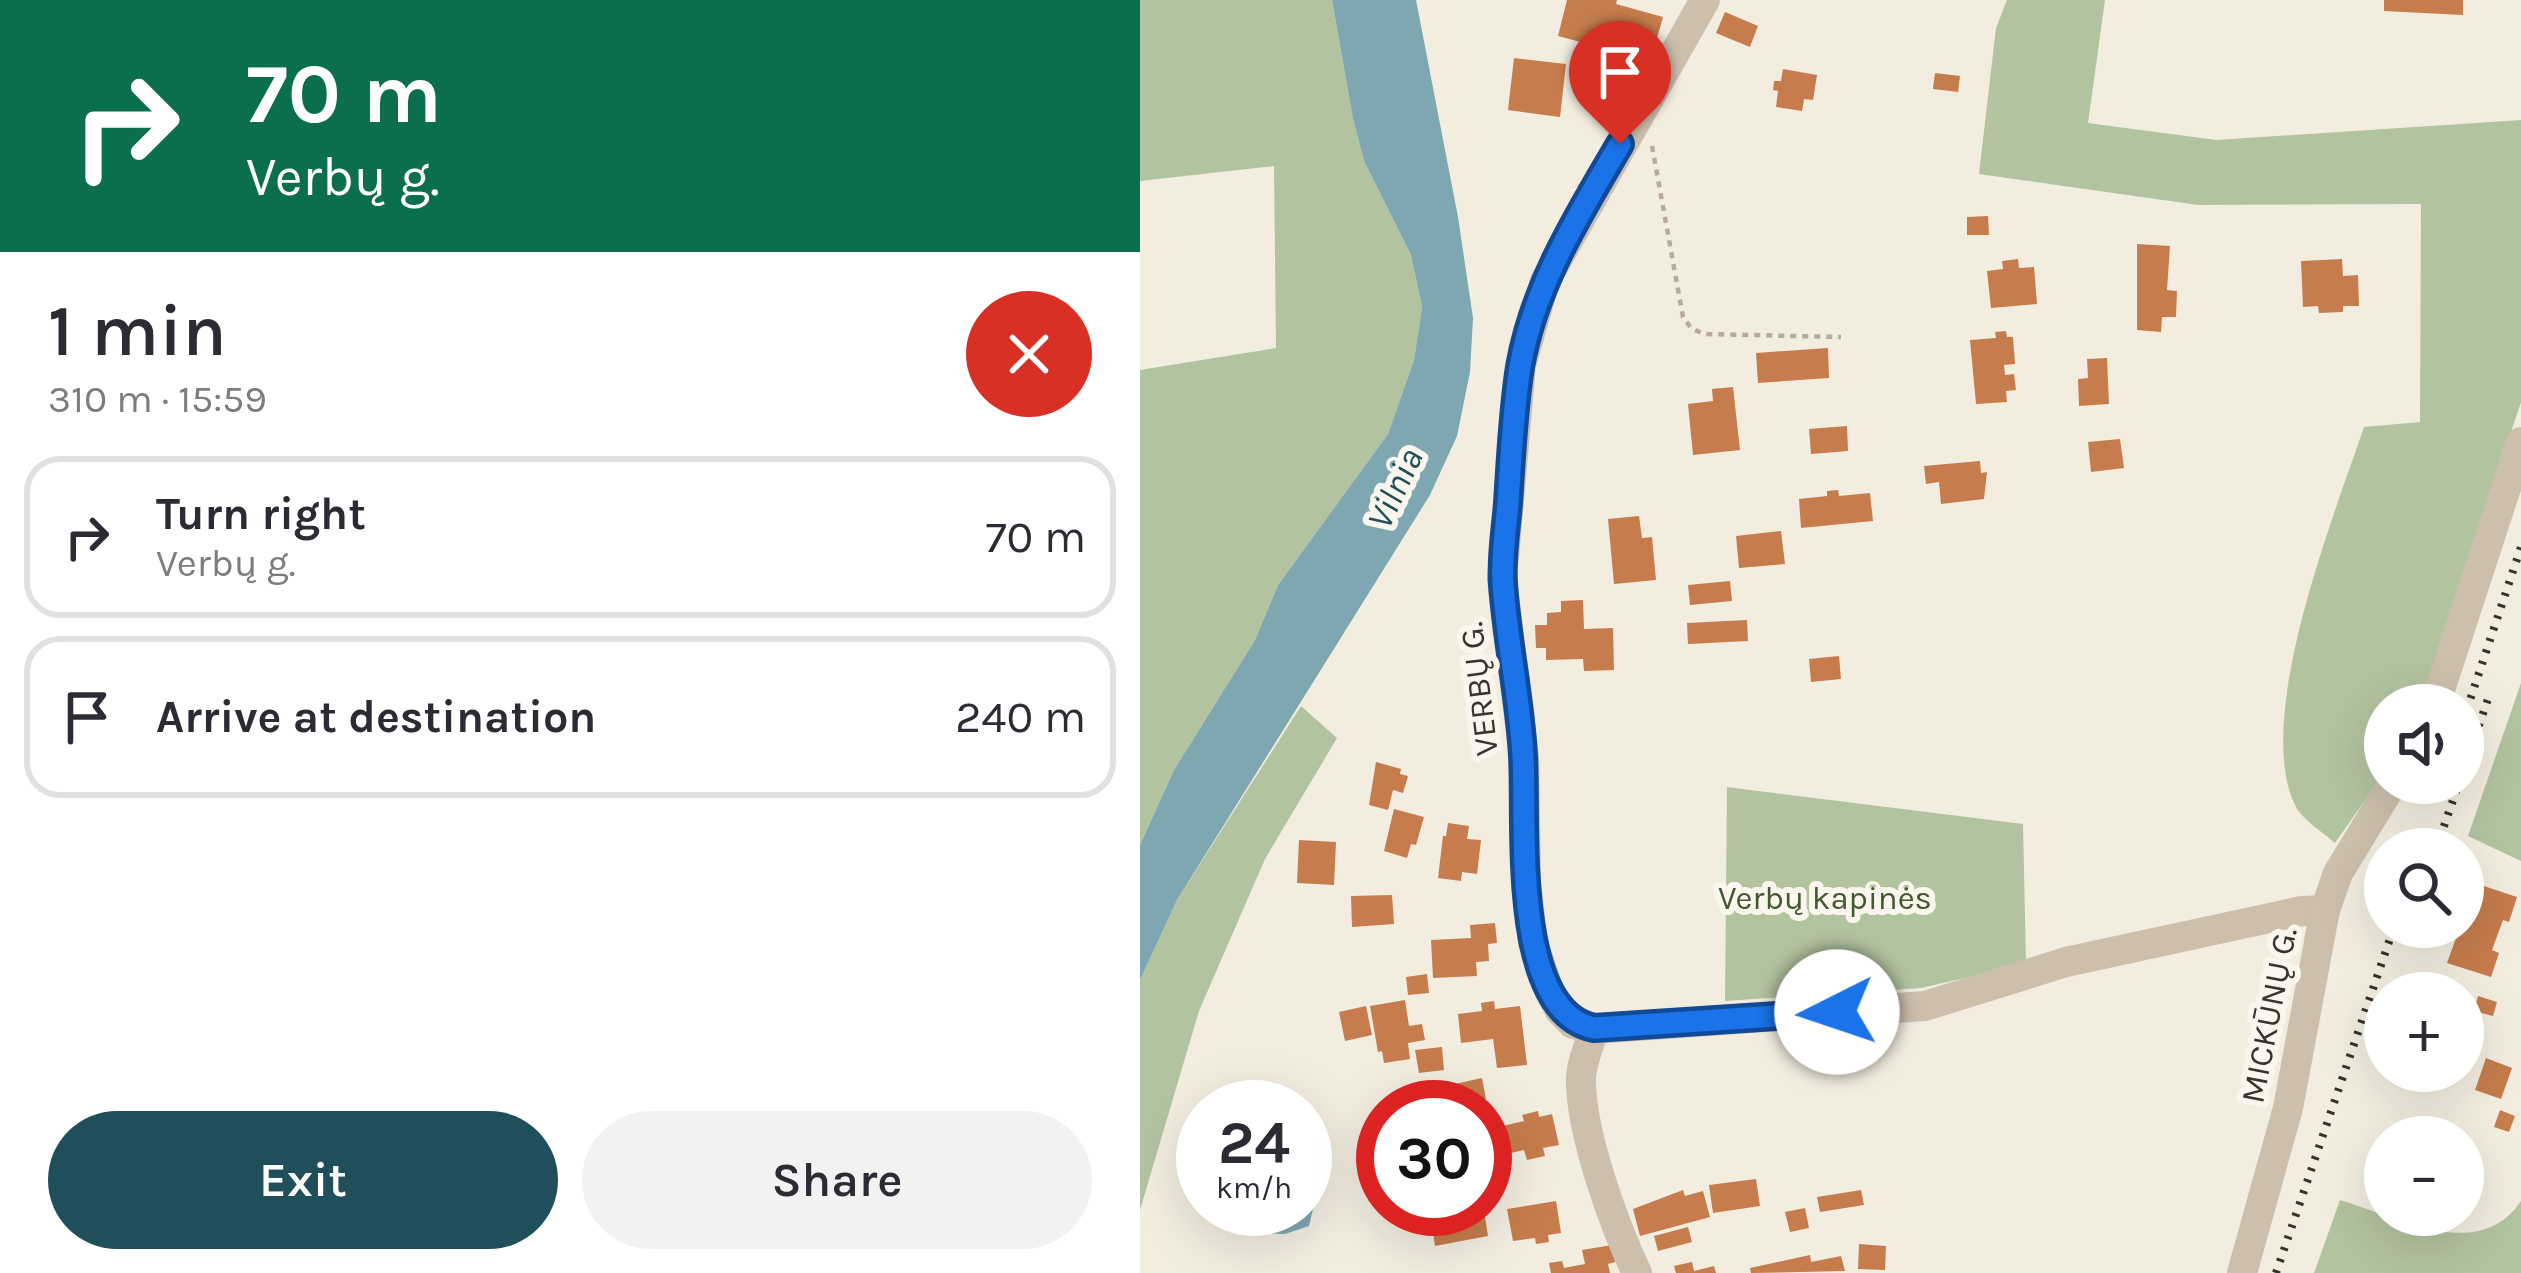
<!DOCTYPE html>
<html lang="en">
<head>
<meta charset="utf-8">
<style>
  :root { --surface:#fff; --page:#f2f2f3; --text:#2b2b33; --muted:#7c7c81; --line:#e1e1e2; --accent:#204f5c }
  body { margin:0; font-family:Karla,sans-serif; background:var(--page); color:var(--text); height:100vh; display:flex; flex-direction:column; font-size:45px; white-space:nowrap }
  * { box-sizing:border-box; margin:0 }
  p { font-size:39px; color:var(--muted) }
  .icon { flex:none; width:66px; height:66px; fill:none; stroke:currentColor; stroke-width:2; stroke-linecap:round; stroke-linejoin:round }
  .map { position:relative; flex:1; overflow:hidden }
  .drawer { display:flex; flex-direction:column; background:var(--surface); width:1140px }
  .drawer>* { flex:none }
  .banner { background:#0b6e4f; color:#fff; overflow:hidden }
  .controls { position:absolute; left:1224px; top:684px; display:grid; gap:24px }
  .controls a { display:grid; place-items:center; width:120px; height:120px; border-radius:50%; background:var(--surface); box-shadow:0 12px 48px #0002; font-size:60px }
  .speed { position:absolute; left:36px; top:1080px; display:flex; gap:24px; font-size:60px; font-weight:700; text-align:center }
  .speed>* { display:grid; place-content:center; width:156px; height:156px; border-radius:50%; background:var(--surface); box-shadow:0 12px 48px #0002; line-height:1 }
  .speed small { font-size:30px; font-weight:400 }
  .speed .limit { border:18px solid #d22; background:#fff; color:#111 }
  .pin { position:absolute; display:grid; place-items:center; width:102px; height:102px; color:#fff; margin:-123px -51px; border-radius:50% 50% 50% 0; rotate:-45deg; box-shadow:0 0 12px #0007 }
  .pin .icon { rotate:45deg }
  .me { position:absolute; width:132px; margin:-66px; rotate:266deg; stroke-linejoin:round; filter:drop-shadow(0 0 9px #0008) }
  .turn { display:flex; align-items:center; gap:42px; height:252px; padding:0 48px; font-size:54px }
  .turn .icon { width:156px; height:156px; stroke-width:2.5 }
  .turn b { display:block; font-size:84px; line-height:102px }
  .round { display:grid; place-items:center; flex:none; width:126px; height:126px; border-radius:63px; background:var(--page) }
  .overview { display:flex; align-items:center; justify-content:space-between; height:204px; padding:0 48px }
  h1 { font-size:72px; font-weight:600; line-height:90px }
  .cta { display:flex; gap:24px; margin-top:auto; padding:24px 48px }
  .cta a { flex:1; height:138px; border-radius:72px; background:var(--accent); color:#fff; font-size:48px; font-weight:600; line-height:138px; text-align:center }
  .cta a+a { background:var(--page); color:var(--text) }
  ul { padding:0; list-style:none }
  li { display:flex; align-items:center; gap:36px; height:162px; margin:0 24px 18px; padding:0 24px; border:6px solid var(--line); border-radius:36px }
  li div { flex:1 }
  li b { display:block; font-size:45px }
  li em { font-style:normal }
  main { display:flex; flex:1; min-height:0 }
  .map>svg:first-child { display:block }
  .green { fill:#b2c3a0 }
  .water { fill:#7fa7b1 }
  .building { fill:#c67c4c }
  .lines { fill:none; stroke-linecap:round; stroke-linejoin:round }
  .path { stroke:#b8aa96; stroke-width:4.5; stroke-dasharray:6 6; stroke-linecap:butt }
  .minor { stroke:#ccbfac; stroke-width:30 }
  .rail { stroke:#3a322b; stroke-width:8; stroke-dasharray:3 9; stroke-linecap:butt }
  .route-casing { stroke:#114b97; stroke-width:30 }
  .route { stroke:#1a73e8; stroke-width:21 }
  .labels { text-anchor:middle; stroke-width:12; stroke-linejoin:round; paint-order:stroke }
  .street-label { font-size:33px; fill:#3a322b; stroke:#fbf6ed }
  .park-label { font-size:33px; fill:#42582e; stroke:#fbf6ed }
  .water-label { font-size:36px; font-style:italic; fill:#204f5c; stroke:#fbf6ed }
</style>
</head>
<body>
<main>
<section class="drawer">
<div class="banner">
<div class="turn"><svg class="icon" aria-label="right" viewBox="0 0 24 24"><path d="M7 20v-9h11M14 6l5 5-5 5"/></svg><div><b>70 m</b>Verbų g.</div></div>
</div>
<div class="overview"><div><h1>1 min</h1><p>310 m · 15:59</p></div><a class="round" style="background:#d93025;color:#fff"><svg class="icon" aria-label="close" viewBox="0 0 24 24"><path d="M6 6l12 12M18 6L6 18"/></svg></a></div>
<ul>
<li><svg class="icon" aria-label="right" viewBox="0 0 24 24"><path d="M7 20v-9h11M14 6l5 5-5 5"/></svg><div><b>Turn right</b><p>Verbų g.</p></div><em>70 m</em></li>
<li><svg class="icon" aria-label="arrive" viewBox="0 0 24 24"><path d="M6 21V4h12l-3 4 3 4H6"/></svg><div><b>Arrive at destination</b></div><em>240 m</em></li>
</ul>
<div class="cta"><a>Exit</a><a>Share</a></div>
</section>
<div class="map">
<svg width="1381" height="1273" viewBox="0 0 1381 1273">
  <rect width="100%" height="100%" fill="#f3ede0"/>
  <g class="green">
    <path d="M0,0H192L213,119L224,161L271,255L282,307L274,360L248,434L138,585L115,640L34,770L0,845V370L136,348L134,166L0,181Z"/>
    <path d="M867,0H965L948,123L1076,140L1381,120V402L1280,705H1245V772L1195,843C1183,832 1161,819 1155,805C1113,718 1194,516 1224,427L1280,422L1281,204L1058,205L839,174L856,28Z"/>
    <path d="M1381,683V861L1328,836Z"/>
    <path d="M161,706L197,738L125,859L59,1011L0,1210V980L37,900Z"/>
    <path d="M587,787L883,824L886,964L781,988L585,1001Z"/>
    <path d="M1200,1200C1257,1217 1339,1264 1381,1201V1273H1174Z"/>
  </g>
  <g class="water">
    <path d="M192,0H276L318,217L333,318L330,372L317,436L290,495L37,900L0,980V845L34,770L115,640L138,585L248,434L274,360L282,307L271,255L224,161L213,119Z"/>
    <path d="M165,1199L174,1205L169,1226L145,1234L118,1233L115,1216L120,1209H165Z"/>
  </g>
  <g class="building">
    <path d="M427,0H477L476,4L523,17L515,45L504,42L502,50L485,45L488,38L463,31L459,47L418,36Z"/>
    <path d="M1244,0H1323V15L1244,11Z"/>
    <path d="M585,12L618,26L610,47L576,33Z"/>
    <path d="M374,58L426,64L420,117L368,110Z"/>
    <path d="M643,69L677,75L673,100L664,99L662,111L636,107L638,91L633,90L634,81H641Z"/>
    <path d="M795,73L820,76L818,92L793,89Z"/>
    <path d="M848,216L849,235H827V217Z"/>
    <path d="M997,244L1030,246L1027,290L1037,291L1036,317H1022L1021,332L997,330Z"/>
    <path d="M878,259L879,268L894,267L897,304L851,308L847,271L863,269L862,261Z"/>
    <path d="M1202,259L1203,276L1218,275L1219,306H1203V312L1179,313L1178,306L1163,307L1161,261Z"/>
    <path d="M866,331L867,337H873L875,364L864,365L865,375L874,374L876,390L866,391L867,402L836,404L830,340L856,338L855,332Z"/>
    <path d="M688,348L689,378L618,383L616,353Z"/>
    <path d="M967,358L969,404L939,406L938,379L948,378L947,359Z"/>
    <path d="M593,387L600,450L553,455L548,404L573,401L572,389Z"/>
    <path d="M707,426L708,451L671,454L669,429Z"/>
    <path d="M980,439L984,468L951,472L948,442Z"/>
    <path d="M840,461L841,473L847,472L844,499L801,504L799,482L786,484L784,466Z"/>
    <path d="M698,490L699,496L730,493L733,521L661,528L659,499L687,496V491Z"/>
    <path d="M499,516L502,538L512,537L516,580L474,584L468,519Z"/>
    <path d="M641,531L645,564L599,568L596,536Z"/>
    <path d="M590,581L592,601L550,605L548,585Z"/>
    <path d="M443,600L444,629L473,628L474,670L444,671L443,659L406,660V648H396L395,625H407V613L421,612V601Z"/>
    <path d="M607,620L608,641L548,644L547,623Z"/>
    <path d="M699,656L701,679L671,682L669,659Z"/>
    <path d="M236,762L261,769L260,774L268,776L263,793L253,790L248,810L229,805Z"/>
    <path d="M254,809L284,817L276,845L271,844L267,858L244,851Z"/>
    <path d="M308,823L329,826L327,839L341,840L337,874L322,872L321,881L298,878L303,836H306Z"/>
    <path d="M159,840L196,842L194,885L157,883Z"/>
    <path d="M1335,883L1377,897L1369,922L1363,920L1352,950L1359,953L1351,977L1307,963L1320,927H1323Z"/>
    <path d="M252,895L254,924L212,927L211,896Z"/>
    <path d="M355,923L357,943L348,944L349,961L336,962L337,976L293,978L291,940L331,938L330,925Z"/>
    <path d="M287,974L289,993L268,995L266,977Z"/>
    <path d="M1338,996L1357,1002L1353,1016L1334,1011Z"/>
    <path d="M265,1000L269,1026L282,1024L285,1040L268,1043L270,1059L244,1063L242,1051L238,1052L230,1006Z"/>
    <path d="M354,1001L355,1009L380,1006L387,1065L357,1068L353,1039L321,1043L318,1014L342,1011L341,1003Z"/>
    <path d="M226,1006L232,1035L205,1041L199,1012Z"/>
    <path d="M302,1047L304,1070L279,1073L275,1050Z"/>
    <path d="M1346,1058L1372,1068L1361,1099L1335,1090Z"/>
    <path d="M342,1078L346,1099L287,1107L283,1091Z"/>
    <path d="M282,1095L284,1107H243L241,1118L238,1105Z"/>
    <path d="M1360,1110L1375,1116L1369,1132L1354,1127Z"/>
    <path d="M398,1111L399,1117L412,1114L419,1145L403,1148L405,1156L387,1160L384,1150L345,1159V1130L384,1121L382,1115Z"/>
    <path d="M616,1179L620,1206L573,1213L569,1185Z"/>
    <path d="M543,1190L545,1196L563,1191L570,1217L500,1236L493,1209Z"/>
    <path d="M721,1190L724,1205L680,1212L677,1197Z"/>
    <path d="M416,1201L421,1233L408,1235L409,1242L396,1244L395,1238L373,1241L367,1209Z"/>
    <path d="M665,1208L669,1228L650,1232L645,1212Z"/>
    <path d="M344,1210L348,1236L295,1246L291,1220Z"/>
    <path d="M548,1227L552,1242L518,1251L514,1236Z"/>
    <path d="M719,1244L746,1246L745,1270L718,1269Z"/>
    <path d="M472,1245L475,1262L468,1264L470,1273H411L409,1263L422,1261L424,1268L445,1264L442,1250Z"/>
    <path d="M670,1255L671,1262L701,1256L705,1271L611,1273L610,1268Z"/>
    <path d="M552,1262L554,1271L574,1266L576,1273H536L534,1266Z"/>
  </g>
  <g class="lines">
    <path class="path" d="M512,146L543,317L551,328L564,334L701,337"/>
    <g class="minor">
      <path d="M565,0L405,281L381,365L362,579L384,757L386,883L393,943L409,990L420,1011L433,1024L454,1029L785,1006L926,962L1162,911L1185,910"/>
      <path d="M1295,705L1381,442"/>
      <path d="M454,1029C449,1046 440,1066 441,1083C442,1136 474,1225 497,1273"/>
      <path d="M1102,1273L1148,1108L1185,910L1198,873L1253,783"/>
    </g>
    <g class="rail">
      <path d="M1323,721L1381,547"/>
      <path d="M1323,771L1348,699"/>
      <path d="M1296,849L1319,783"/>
      <path d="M1136,1273L1254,927"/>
    </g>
  </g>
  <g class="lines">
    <defs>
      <path id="route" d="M480,144C439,214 394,285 380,367C373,411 371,458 368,503C366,529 361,558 363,584C367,642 380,698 383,756C387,822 370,1011 454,1028L697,1012"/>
    </defs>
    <use href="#route" class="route-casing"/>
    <use href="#route" class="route"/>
  </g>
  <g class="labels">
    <g class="street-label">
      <text transform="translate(338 689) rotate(-97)" y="12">VERBŲ G.</text>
      <text transform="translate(1128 1015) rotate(-79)" y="12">MICKŪNŲ G.</text>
    </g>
    <g class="park-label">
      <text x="685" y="909">Verbų kapinės</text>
    </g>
    <g class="water-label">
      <text transform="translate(254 488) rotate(-65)" y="13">Vilnia</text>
    </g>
  </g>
</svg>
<div class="controls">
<a><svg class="icon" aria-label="sound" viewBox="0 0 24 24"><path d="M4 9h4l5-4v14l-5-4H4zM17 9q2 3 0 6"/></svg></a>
<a><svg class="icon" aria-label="search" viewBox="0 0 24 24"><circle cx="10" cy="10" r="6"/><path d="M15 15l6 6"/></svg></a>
<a>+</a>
<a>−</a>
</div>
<div class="speed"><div>24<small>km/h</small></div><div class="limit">30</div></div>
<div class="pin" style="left:480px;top:144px;background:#d93025"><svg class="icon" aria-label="arrive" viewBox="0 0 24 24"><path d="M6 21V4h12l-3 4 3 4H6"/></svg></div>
<svg class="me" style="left:697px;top:1012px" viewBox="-20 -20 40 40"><circle r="19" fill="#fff"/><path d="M0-13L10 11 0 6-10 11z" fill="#1a73e8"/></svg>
</div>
</main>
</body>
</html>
